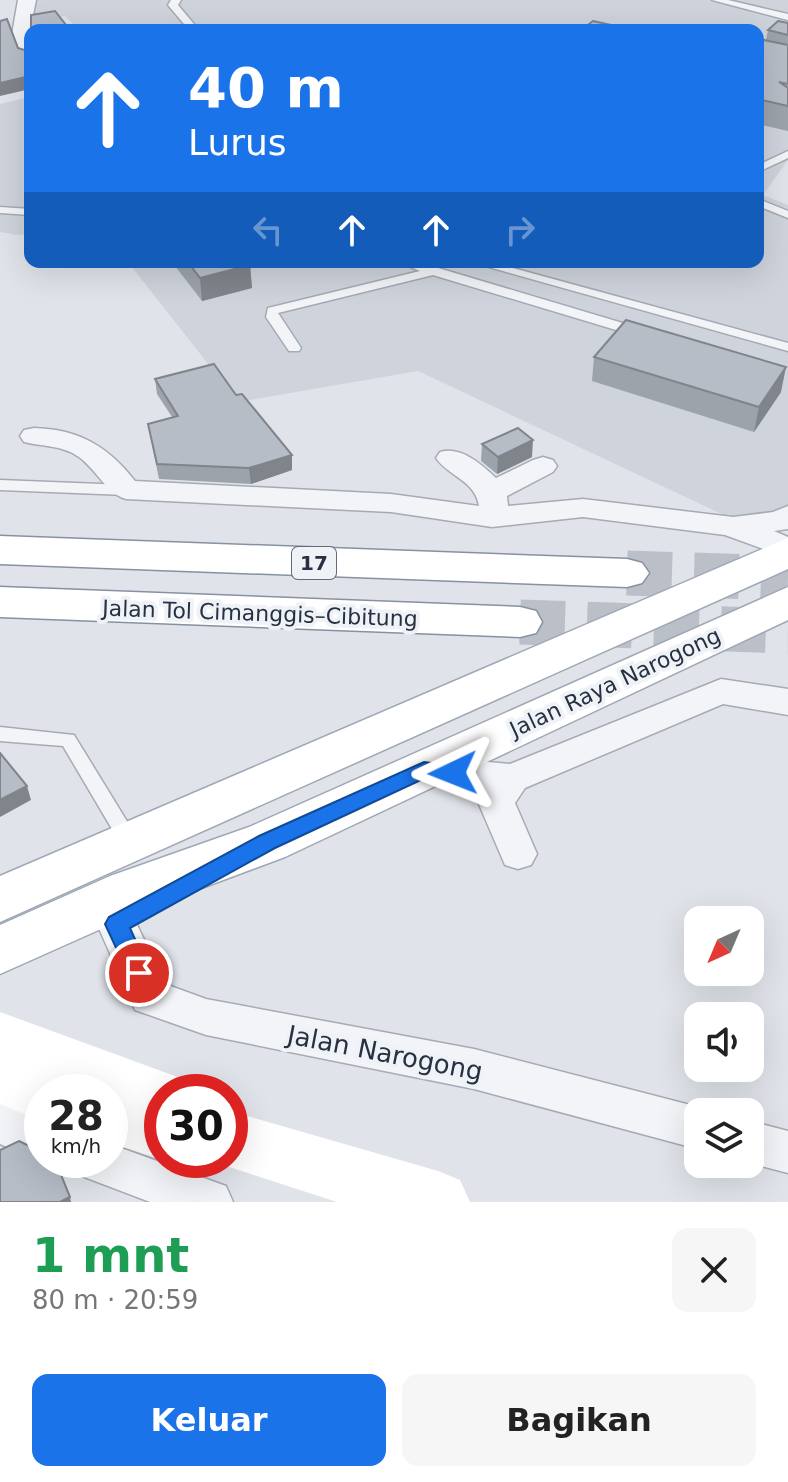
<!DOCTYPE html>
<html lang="id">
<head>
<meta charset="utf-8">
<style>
  :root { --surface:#fff; --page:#f6f6f6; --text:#222; --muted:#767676; --accent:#1a73e8 }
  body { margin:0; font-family:"DejaVu Sans",sans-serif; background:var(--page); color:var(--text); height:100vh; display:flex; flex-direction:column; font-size:30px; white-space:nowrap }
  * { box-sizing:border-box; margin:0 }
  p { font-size:26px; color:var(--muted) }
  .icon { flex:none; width:44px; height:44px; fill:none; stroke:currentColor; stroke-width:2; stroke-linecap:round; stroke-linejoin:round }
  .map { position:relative; height:1202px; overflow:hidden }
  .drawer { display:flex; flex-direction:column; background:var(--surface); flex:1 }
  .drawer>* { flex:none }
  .banner { position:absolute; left:24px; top:24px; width:740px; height:244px; border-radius:16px; box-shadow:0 8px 32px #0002; background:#1a73e8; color:#fff; overflow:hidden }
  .needle { width:52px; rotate:224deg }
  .tools { position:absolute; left:684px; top:906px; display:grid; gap:16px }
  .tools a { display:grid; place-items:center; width:80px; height:80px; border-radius:16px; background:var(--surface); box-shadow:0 8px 32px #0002; font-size:40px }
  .speed { position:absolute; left:24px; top:1074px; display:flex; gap:16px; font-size:40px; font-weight:700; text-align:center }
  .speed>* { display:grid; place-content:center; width:104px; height:104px; border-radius:50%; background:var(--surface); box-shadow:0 8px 32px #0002; line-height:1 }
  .speed small { font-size:20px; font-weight:400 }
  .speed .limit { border:12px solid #d22; background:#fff; color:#111 }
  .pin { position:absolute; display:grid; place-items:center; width:68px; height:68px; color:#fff; margin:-34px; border:4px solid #fff; border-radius:50%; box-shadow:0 2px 8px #0007 }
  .me { position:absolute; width:88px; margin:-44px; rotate:268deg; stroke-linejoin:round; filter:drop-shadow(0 0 6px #0008) }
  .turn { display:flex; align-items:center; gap:28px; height:168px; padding:0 32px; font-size:36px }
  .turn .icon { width:104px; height:104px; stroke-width:2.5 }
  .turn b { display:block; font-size:56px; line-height:68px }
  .lanes { display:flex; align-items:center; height:76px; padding:0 32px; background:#0003; justify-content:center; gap:40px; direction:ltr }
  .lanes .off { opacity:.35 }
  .round { display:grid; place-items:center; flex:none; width:84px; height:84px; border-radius:16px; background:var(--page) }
  .head { display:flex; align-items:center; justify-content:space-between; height:136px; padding:0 32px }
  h1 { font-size:48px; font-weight:700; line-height:60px; color:#1e9e55 }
  .primary-button { display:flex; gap:16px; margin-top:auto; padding:16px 32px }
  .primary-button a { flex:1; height:92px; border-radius:16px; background:var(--accent); color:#fff; font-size:32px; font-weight:700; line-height:92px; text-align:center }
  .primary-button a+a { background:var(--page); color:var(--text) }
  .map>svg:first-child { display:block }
  .built { fill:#ced3dc }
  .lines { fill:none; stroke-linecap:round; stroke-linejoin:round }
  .highway-tunnel { stroke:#bbc0c8; stroke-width:45; stroke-dasharray:45 22; stroke-linecap:butt }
  .lane-casing { stroke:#a5abb4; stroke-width:3 }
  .street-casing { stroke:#a5abb4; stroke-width:3 }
  .primary-casing { stroke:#9ea8b6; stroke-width:3 }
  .highway-casing { stroke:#8691a1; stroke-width:3 }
  .lane { fill:#f3f4f8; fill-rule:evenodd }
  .street { fill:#f3f4f8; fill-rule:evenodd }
  .secondary { fill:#fff; fill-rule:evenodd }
  .primary { fill:#fff; fill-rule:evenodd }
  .highway { fill:#fff; fill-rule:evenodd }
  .wall { fill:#9da3ab }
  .shaded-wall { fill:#80848b }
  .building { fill:#b7bdc7; stroke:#80848b; stroke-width:2 }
  .route { fill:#1a73e8; stroke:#114b97; stroke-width:2 }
  .labels { text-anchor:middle; stroke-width:8; stroke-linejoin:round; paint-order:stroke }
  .shield { fill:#eff3f7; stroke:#636b78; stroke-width:2 }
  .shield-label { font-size:20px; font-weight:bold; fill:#273142 }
  .street-label { font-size:22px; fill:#273142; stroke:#eff3f7 }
  .near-street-label { font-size:26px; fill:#273142; stroke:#eff3f7 }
</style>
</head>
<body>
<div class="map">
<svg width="788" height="1202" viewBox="0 0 788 1202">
  <rect width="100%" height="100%" fill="#e0e4ea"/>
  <g class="built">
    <path d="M24,0H788V160L763,195L788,205V519L764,534L418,371L238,402L128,262H758V30H66L76,27L65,16L31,22Z"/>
    <path d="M30,97V234L18,235L0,232V104Z"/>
  </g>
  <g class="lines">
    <g class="highway-tunnel">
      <path d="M627,573L788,578"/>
      <path d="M520,622L788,631"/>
    </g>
    <defs>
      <g id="lane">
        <path d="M171,0H181L178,5L199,30H189L168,5Z"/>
        <path d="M712,0H728L788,14V20Z"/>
        <path d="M788,151V158L758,172V165Z"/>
        <path d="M758,199L788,211V218L758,206Z"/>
        <path d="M0,207L30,209V215L0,213Z"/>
        <path d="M399,262H418L646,330L647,333L646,336H636L433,275L278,313L301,348L299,351H289L266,317L268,308L420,271Z"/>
        <path d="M471,262H491L788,343V351Z"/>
        <path d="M0,480L126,485L133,490L126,495L0,490Z"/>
        <path d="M0,727L74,735L136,836L138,841L136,846L129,849L122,846L63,746L0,741Z"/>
      </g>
      <g id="street">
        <path d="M18,0H36L30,30V61L23,59L12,34Z"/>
        <path d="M34,428C78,429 108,446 135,481L391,494L479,506C475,480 449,477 436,458L440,452C461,446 481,464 496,478L533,460L543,457L553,460L557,466L553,472L507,496L508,506L583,499L733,517L773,512L788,506V529L774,531L788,537V558L725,535L583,517L492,527L391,512L126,499C107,494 96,469 79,457C62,445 44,447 24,442L20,436L24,430Z"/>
        <path d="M721,679L788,689V715L723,704L525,788L515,803L537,854L531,865L518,869L505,865L478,802L485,789L411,780L406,770L411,760L424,756L510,764Z"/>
        <path d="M117,907L131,912L165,984L206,999L474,1049L698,1107L710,1112H698V1149L474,1089L206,1035L135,1010L97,924L103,912Z"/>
        <path d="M0,1102L42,1119V1160H47L42,1162L0,1144Z"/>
        <path d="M750,1121L788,1131V1173L750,1163Z"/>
        <path d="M110,1144L226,1186L233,1202H150L79,1175L73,1160H110Z"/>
      </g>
      <g id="primary">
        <path d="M788,538V569L0,922V876Z"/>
        <path d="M788,587V620L285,857L148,908L0,974V925L110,876L249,827Z"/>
      </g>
      <g id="highway">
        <path d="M0,536L627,559L642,563L649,573L642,583L627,587L0,564Z"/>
        <path d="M0,587L520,607L536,611L542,622L536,633L520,637L0,617Z"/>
      </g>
    </defs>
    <use href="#lane" class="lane-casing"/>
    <use href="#street" class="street-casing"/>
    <use href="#primary" class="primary-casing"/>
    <use href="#highway" class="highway-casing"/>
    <use href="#lane" class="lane"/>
    <use href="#street" class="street"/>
    <g class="secondary">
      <path d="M0,1012L183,1079L189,1092H162L164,1160L110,1143V1092H42V1121L0,1104Z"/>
      <path d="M230,1111L438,1171L460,1180L470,1202H337L208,1160H230Z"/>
    </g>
    <use href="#primary" class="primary"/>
    <use href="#highway" class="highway"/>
  </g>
  <g class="wall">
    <path d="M788,23V131L758,124V40H766L768,30Z"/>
    <path d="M172,262H247L250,265L252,288L202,301Z"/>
    <path d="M594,357L781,392L754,432L592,381Z"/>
    <path d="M155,379L236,395L292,470L251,484L159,479L148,424L172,417L157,394Z"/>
    <path d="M482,444L532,457L497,474L481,461Z"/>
  </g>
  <g class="shaded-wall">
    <path d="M30,76V89L0,96V83Z"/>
    <path d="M250,265L252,288L202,301L200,278Z"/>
    <path d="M786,367L781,392L754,432L759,407Z"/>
    <path d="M533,440L532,457L497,474L498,457Z"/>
    <path d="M292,455V470L251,484L249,468Z"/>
    <path d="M27,786L31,800L0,817V800Z"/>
    <path d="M70,1197L71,1202H60Z"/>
  </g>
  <g class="building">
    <path d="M55,11L70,30H31V15Z"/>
    <path d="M7,19L18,48L27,51L30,49V76L0,83V21Z"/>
    <path d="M593,21L629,29L661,25L664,30H581Z"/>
    <path d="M778,21L788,23V35L768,30Z"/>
    <path d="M759,39L788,45V84L779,82L788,88V106L758,99V40Z"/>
    <path d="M188,262H247L250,265L200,278Z"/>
    <path d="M626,320L786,367L759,407L594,357Z"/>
    <path d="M214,364L236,395L242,394L292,455L249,468L157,464L148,424L178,416L155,379Z"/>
    <path d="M518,428L533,440L498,457L482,444Z"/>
    <path d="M0,753L27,786L0,800Z"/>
    <path d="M42,1130V1142L40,1141V1132Z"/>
    <path d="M19,1141L35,1149L42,1147V1160H55L70,1197L60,1202H0V1150Z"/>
  </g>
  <path class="route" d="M424,762L460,767L463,773L460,778L453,780L425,778L275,848L130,928L150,973L147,980L139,983L131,980L105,924L109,917L259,836Z"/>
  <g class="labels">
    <rect class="shield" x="292" y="547" width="44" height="32" rx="6"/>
    <g class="shield-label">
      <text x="314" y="570">17</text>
    </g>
    <g class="street-label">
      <text transform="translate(260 613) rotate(2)" y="8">Jalan Tol Cimanggis–Cibitung</text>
      <text transform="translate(615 682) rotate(-25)" y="8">Jalan Raya Narogong</text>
    </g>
    <g class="near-street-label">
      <text transform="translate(385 1053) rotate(11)" y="9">Jalan Narogong</text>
    </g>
  </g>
</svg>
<div class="tools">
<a><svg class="needle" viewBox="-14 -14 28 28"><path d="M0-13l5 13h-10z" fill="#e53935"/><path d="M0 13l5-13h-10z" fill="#767676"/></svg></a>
<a><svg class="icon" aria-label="sound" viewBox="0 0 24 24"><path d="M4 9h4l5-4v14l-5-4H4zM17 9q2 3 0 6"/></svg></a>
<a><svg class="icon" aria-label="layers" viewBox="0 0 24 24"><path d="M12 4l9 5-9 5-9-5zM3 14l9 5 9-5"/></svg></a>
</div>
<div class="speed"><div>28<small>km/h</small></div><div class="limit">30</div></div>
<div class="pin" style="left:139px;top:973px;background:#d93025"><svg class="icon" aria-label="arrive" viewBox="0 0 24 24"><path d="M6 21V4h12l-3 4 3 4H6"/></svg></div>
<svg class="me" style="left:453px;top:773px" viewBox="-20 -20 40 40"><path d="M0-17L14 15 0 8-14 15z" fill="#1a73e8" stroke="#fff" stroke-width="4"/></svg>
<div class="banner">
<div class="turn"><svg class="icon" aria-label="ahead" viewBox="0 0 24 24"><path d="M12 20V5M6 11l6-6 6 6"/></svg><div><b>40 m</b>Lurus</div></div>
<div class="lanes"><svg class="icon off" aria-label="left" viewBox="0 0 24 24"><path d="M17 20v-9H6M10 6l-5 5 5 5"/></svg><svg class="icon" aria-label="ahead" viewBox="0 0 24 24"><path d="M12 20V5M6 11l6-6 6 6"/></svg><svg class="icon" aria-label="ahead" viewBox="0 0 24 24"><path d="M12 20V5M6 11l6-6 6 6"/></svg><svg class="icon off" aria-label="right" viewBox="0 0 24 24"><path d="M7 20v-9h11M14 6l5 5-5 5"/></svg></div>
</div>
</div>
<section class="drawer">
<div class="head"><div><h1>1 mnt</h1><p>80 m · 20:59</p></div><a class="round"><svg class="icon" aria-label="close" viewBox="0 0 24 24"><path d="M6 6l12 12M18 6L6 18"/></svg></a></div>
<div class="primary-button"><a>Keluar</a><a>Bagikan</a></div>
</section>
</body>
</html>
